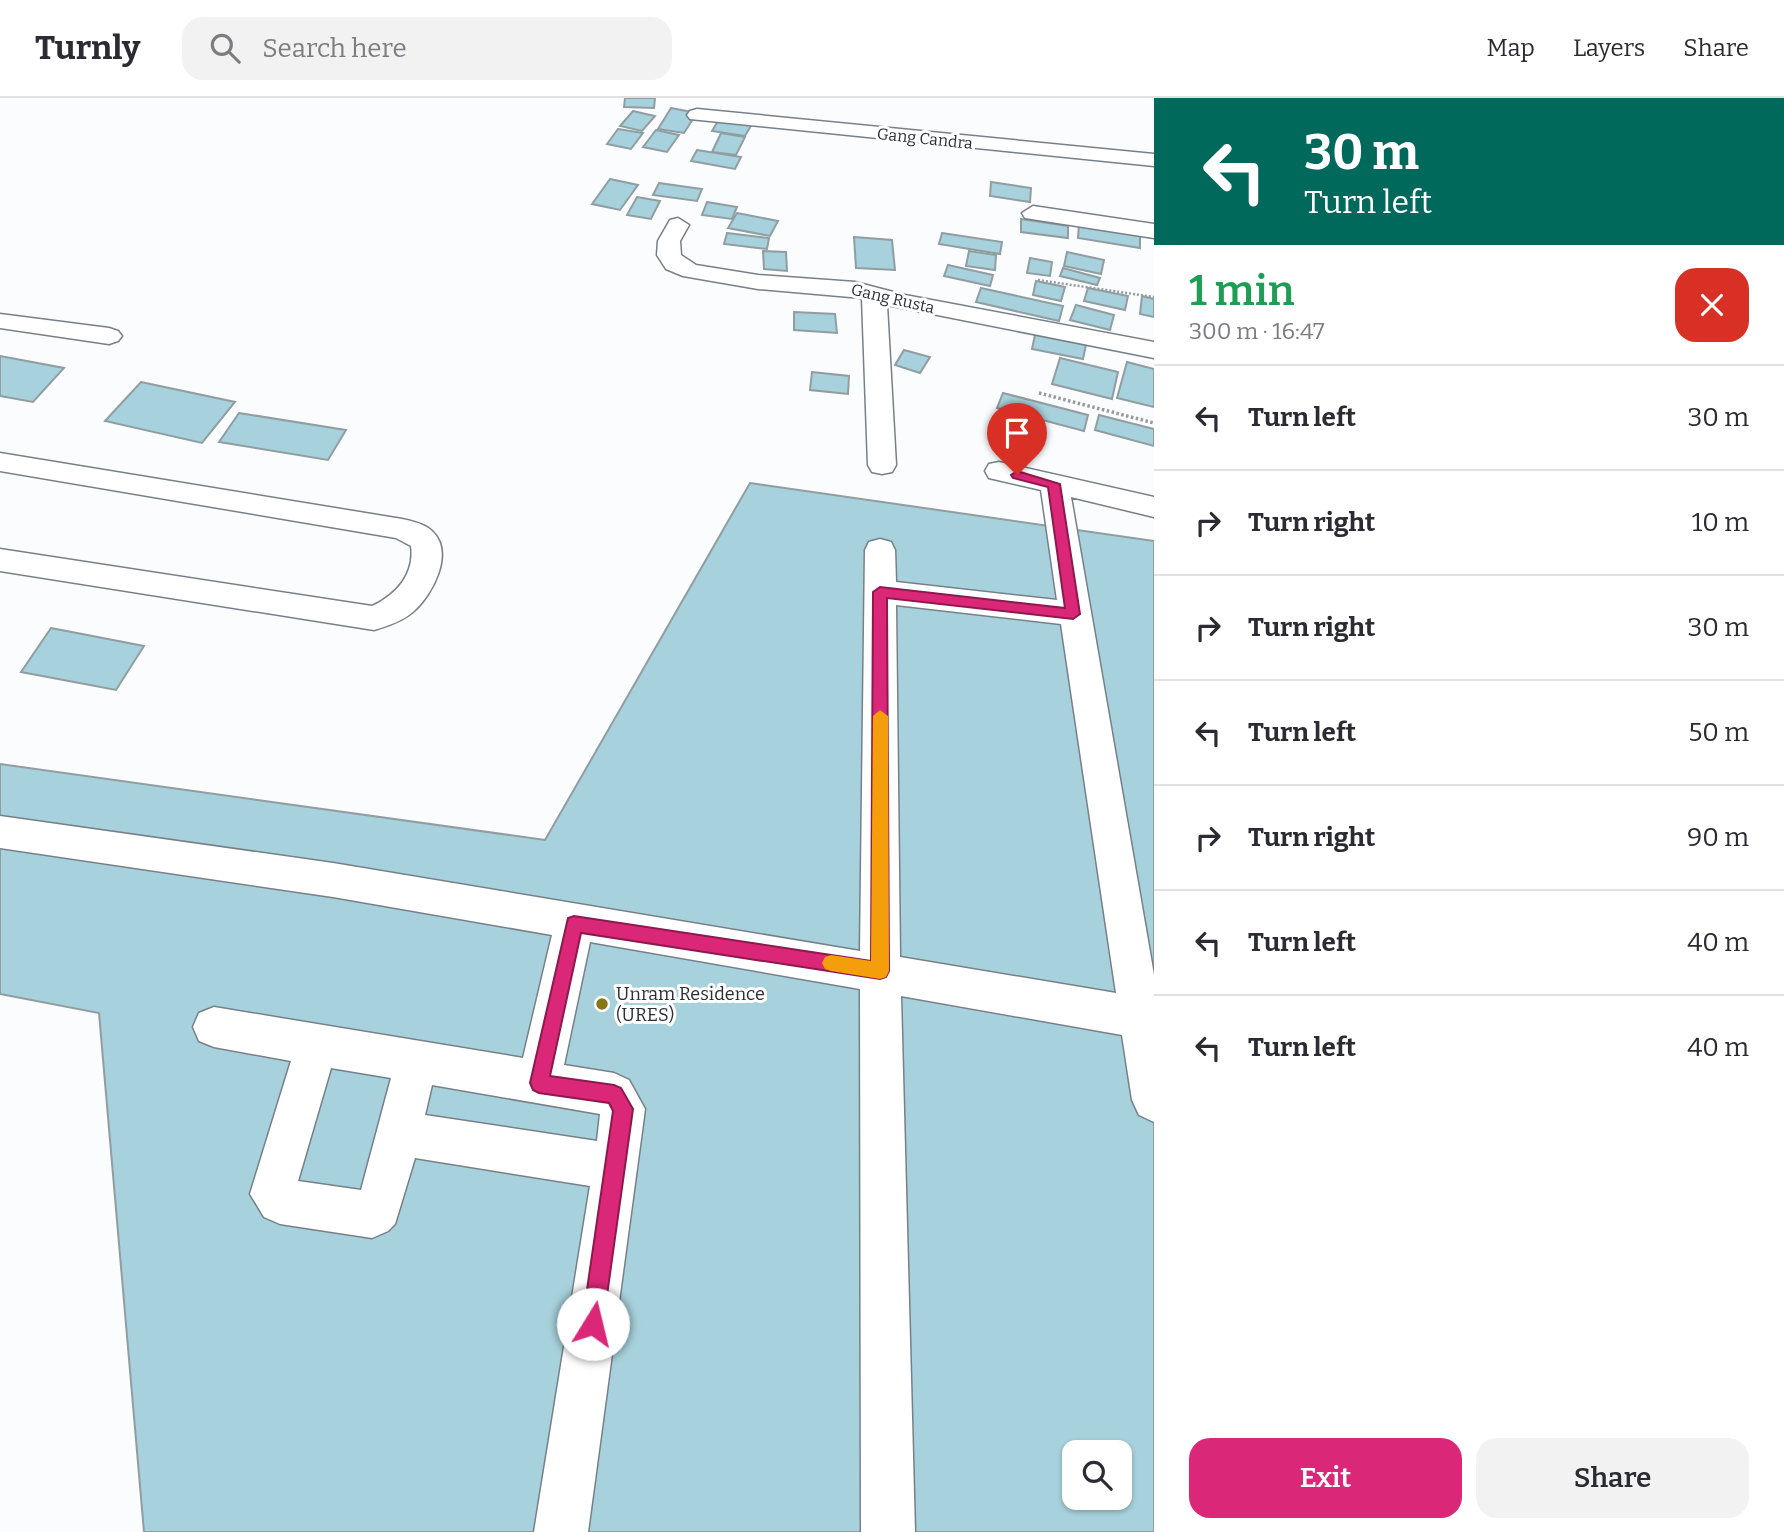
<!DOCTYPE html>
<html lang="en">
<head>
<meta charset="utf-8">
<style>
  :root { --surface:#fff; --page:#f2f2f3; --text:#2b2b33; --muted:#7c7c81; --line:#e1e1e2; --accent:#db2777 }
  body { margin:0; font-family:Bitter,serif; background:var(--page); color:var(--text); height:100vh; display:flex; flex-direction:column; font-size:26px; white-space:nowrap }
  * { box-sizing:border-box; margin:0 }
  p { font-size:23px; color:var(--muted) }
  .icon { flex:none; width:38px; height:38px; fill:none; stroke:currentColor; stroke-width:2; stroke-linecap:round; stroke-linejoin:round }
  .map { position:relative; flex:1; overflow:hidden }
  .drawer { display:flex; flex-direction:column; background:var(--surface); width:630px }
  .drawer>* { flex:none }
  .banner { background:#00695c; color:#fff; overflow:hidden }
  .tools { position:absolute; left:1062px; top:1342px; display:grid; gap:14px }
  .tools a { display:grid; place-items:center; width:70px; height:70px; border-radius:14px; background:var(--surface); box-shadow:0 2px 5px #0004; font-size:35px }
  .pin { position:absolute; display:grid; place-items:center; width:60px; height:60px; color:#fff; margin:-72px -30px; border-radius:50% 50% 50% 0; rotate:-45deg; box-shadow:0 0 7px #0007 }
  .pin .icon { rotate:45deg }
  .me { position:absolute; width:77px; margin:-38px; rotate:9deg; stroke-linejoin:round; filter:drop-shadow(0 0 5px #0008) }
  .turn { display:flex; align-items:center; gap:24px; height:147px; padding:0 35px; font-size:32px }
  .turn .icon { width:91px; height:91px; stroke-width:2.5 }
  .turn b { display:block; font-size:49px; line-height:60px }
  .round { display:grid; place-items:center; flex:none; width:74px; height:74px; border-radius:21px; background:var(--page) }
  .summary { display:flex; align-items:center; justify-content:space-between; height:119px; padding:0 35px }
  h1 { font-size:42px; font-weight:600; line-height:52px; color:#1e9e55 }
  .primary-button { display:flex; gap:14px; margin-top:auto; padding:14px 35px }
  .primary-button a { flex:1; height:80px; border-radius:21px; background:var(--accent); color:#fff; font-size:28px; font-weight:600; line-height:80px; text-align:center }
  .primary-button a+a { background:var(--page); color:var(--text) }
  ul { padding:0; list-style:none }
  li { display:flex; align-items:center; gap:21px; height:105px; padding:0 35px; border-top:2px solid var(--line) }
  li div { flex:1 }
  li b { display:block; font-size:26px }
  li em { font-style:normal }
  header { display:flex; align-items:center; gap:42px; box-sizing:border-box; height:98px; padding:0 35px; background:var(--surface); border-bottom:2px solid var(--line) }
  header strong { font-size:33px }
  nav { display:flex; gap:38px; margin-inline-start:auto; font-size:24px }
  .search { width:490px; height:63px; background:var(--page); display:flex; align-items:center; gap:18px; box-sizing:border-box; padding:0 24px; border-radius:21px; color:var(--muted); font-size:26px }
  main { display:flex; flex:1; min-height:0 }
  .map>svg:first-child { display:block }
  .building { fill:#a7d1dc; stroke:#909da1; stroke-width:2; fill-rule:evenodd }
  .lines { fill:none; stroke-linecap:round; stroke-linejoin:round }
  .minor-casing { stroke:#778088; stroke-width:3 }
  .path-far1 { stroke:#979a9c; stroke-width:2.5; stroke-dasharray:2 2; stroke-linecap:butt }
  .path { stroke:#979a9c; stroke-width:3.5; stroke-dasharray:2.5 2.5; stroke-linecap:butt }
  .minor { fill:#fff; fill-rule:evenodd }
  .route { fill:#db2777; stroke:#8e194d; stroke-width:2 }
  .slow { fill:#f59e0b }
  .poi-dot { fill:#887518; stroke:#fff; stroke-width:2.5 }
  .labels { text-anchor:middle; stroke-width:6; stroke-linejoin:round; paint-order:stroke }
  .far-street-label { font-size:16px; fill:#2b2f33; stroke:#fff }
  .poi-label { font-size:18px; fill:#2b2f33; stroke:#fff; text-anchor:start }
</style>
</head>
<body>
<header>
<strong>Turnly</strong>
<div class="search"><svg class="icon" aria-label="search" viewBox="0 0 24 24"><circle cx="10" cy="10" r="6"/><path d="M15 15l6 6"/></svg>Search here</div>
<nav><a>Map</a><a>Layers</a><a>Share</a></nav>
</header>
<main>
<div class="map">
<svg width="1154" height="1434" viewBox="0 0 1154 1434">
  <rect width="100%" height="100%" fill="#fafcfe"/>
  <g class="building">
    <path d="M625,0H655L654,10L624,9Z"/>
    <path d="M671,10L697,15L684,35L658,31Z"/>
    <path d="M633,13L655,18L642,33L620,28Z"/>
    <path d="M719,21L752,26L745,38L712,33Z"/>
    <path d="M618,31L643,35L631,51L607,46Z"/>
    <path d="M656,32L679,37L667,54L643,49Z"/>
    <path d="M721,35L745,39L736,57L712,54Z"/>
    <path d="M697,52L741,59L735,71L691,63Z"/>
    <path d="M610,81L638,87L620,112L592,106Z"/>
    <path d="M991,84L1031,90L1030,104L990,98Z"/>
    <path d="M659,85L702,91L697,103L653,97Z"/>
    <path d="M637,99L660,103L651,121L627,117Z"/>
    <path d="M707,104L737,109L732,121L702,117Z"/>
    <path d="M737,115L778,123L770,138L728,130Z"/>
    <path d="M1021,121L1068,128V140L1021,134Z"/>
    <path d="M1079,126L1140,135V150L1078,140Z"/>
    <path d="M727,135L769,140L767,151L724,146Z"/>
    <path d="M942,135L1002,144L1000,156L939,146Z"/>
    <path d="M854,139L892,142L895,172L856,170Z"/>
    <path d="M763,153L786,154L787,173L764,171Z"/>
    <path d="M969,153L996,157L995,172L966,168Z"/>
    <path d="M1067,154L1104,162L1101,176L1064,168Z"/>
    <path d="M1030,160L1052,164L1050,178L1027,175Z"/>
    <path d="M948,167L993,177L990,188L944,178Z"/>
    <path d="M1063,170L1100,180L1097,187L1060,178Z"/>
    <path d="M1036,183L1065,189L1061,203L1033,197Z"/>
    <path d="M981,190L1063,208L1059,223L976,204Z"/>
    <path d="M1088,190L1128,198L1125,212L1084,203Z"/>
    <path d="M1142,198L1154,201V219L1140,216Z"/>
    <path d="M1076,207L1114,217L1110,232L1070,222Z"/>
    <path d="M794,214L835,216L837,235L794,232Z"/>
    <path d="M1036,232L1087,242L1083,261L1032,251Z"/>
    <path d="M904,252L930,259L920,275L895,267Z"/>
    <path d="M0,258L64,270L33,304L0,298Z"/>
    <path d="M1060,260L1118,274L1112,301L1052,286Z"/>
    <path d="M1127,264L1154,271V309L1117,300Z"/>
    <path d="M812,274L849,278L848,296L810,292Z"/>
    <path d="M141,284L235,304L202,345L105,323Z"/>
    <path d="M1003,295L1088,317L1084,333L997,310Z"/>
    <path d="M239,315L346,332L328,362L219,344Z"/>
    <path d="M1099,317L1154,331V348L1095,332Z"/>
    <path d="M750,385L1154,443V1434H144L99,915L0,896V666L545,742ZM1074,1354H1120V1400H1074Z"/>
    <path d="M51,530L144,548L116,592L21,574Z"/>
  </g>
  <g class="lines">
    <defs>
      <g id="minor">
        <path d="M697,11L1154,56V68L690,21L687,17L690,13Z"/>
        <path d="M1033,108L1154,126V140L1025,120L1022,115Z"/>
        <path d="M678,120L689,127L680,143L681,157L696,167L758,177L855,184L905,197L1154,244V260L887,207L896,367L892,374L882,376L872,374L868,367L862,200L758,191L683,178L666,171L657,157L658,143L670,122Z"/>
        <path d="M0,216L109,230L118,233L122,238L118,243L109,246L0,230Z"/>
        <path d="M0,355L402,421C412,423 426,426 433,434C454,455 433,496 414,513C403,523 388,528 374,532L0,473V451L372,508C396,497 415,476 411,448L396,440L0,373Z"/>
        <path d="M999,364L1154,399V419L1071,399L1154,877V1024L1139,1017L1132,1002L1122,937L901,898L915,1434H861L860,891L590,844L564,967L614,975L629,982L645,1011L588,1434H534L590,1088L415,1060L395,1126L388,1133L372,1140L280,1126L264,1119L250,1096L291,963L214,949L199,943L193,929L199,915L214,909L523,960L552,837L333,799L0,750V718L333,765L860,853L865,452L869,444L880,441L891,444L895,452L896,484L1057,502L1041,392L989,380L985,373L989,366ZM896,507L1061,526L1116,895L900,859ZM331,970L391,980L361,1092L298,1083ZM432,987L600,1016L597,1043L425,1017Z"/>
      </g>
    </defs>
    <use href="#minor" class="minor-casing"/>
    <path class="path-far1" d="M1038,182L1154,199"/>
    <path class="path" d="M1039,295L1154,325"/>
    <use href="#minor" class="minor"/>
  </g>
  <path class="route" d="M1017,373L1060,386L1080,516L1073,521L887,500L889,873L886,879L880,881L581,835L550,978L614,987L621,990L633,1011L603,1226L600,1233L593,1236L585,1233L582,1226L613,1013L609,1005L539,995L533,992L530,985L568,820L574,818L871,863L873,494L880,489L1065,510L1048,389L1013,380L1011,377Z"/>
  <path class="slow" d="M880,612L888,618L889,873L886,879L880,881L831,873L825,871L822,865L825,859L831,857L871,863L873,618Z"/>
  <circle class="poi-dot" cx="602" cy="906" r="7"/>
  <g class="labels">
    <g class="far-street-label">
      <text transform="translate(925 40) rotate(6)" y="6">Gang Candra</text>
      <text transform="translate(893 200) rotate(13)" y="6">Gang Rusta</text>
    </g>
    <g class="poi-label">
      <text x="616" y="902">Unram Residence<tspan x="616" dy="21">(URES)</tspan></text>
    </g>
  </g>
</svg>
<div class="tools">
<a><svg class="icon" aria-label="search" viewBox="0 0 24 24"><circle cx="10" cy="10" r="6"/><path d="M15 15l6 6"/></svg></a>
</div>
<div class="pin" style="left:1017px;top:377px;background:#d93025"><svg class="icon" aria-label="arrive" viewBox="0 0 24 24"><path d="M6 21V4h12l-3 4 3 4H6"/></svg></div>
<svg class="me" style="left:593px;top:1226px" viewBox="-20 -20 40 40"><circle r="19" fill="#fff"/><path d="M0-13L10 11 0 6-10 11z" fill="#db2777"/></svg>
</div>
<section class="drawer">
<div class="banner">
<div class="turn"><svg class="icon" aria-label="left" viewBox="0 0 24 24"><path d="M17 20v-9H6M10 6l-5 5 5 5"/></svg><div><b>30 m</b>Turn left</div></div>
</div>
<div class="summary"><div><h1>1 min</h1><p>300 m · 16:47</p></div><a class="round" style="background:#d93025;color:#fff"><svg class="icon" aria-label="close" viewBox="0 0 24 24"><path d="M6 6l12 12M18 6L6 18"/></svg></a></div>
<ul>
<li><svg class="icon" aria-label="left" viewBox="0 0 24 24"><path d="M17 20v-9H6M10 6l-5 5 5 5"/></svg><div><b>Turn left</b></div><em>30 m</em></li>
<li><svg class="icon" aria-label="right" viewBox="0 0 24 24"><path d="M7 20v-9h11M14 6l5 5-5 5"/></svg><div><b>Turn right</b></div><em>10 m</em></li>
<li><svg class="icon" aria-label="right" viewBox="0 0 24 24"><path d="M7 20v-9h11M14 6l5 5-5 5"/></svg><div><b>Turn right</b></div><em>30 m</em></li>
<li><svg class="icon" aria-label="left" viewBox="0 0 24 24"><path d="M17 20v-9H6M10 6l-5 5 5 5"/></svg><div><b>Turn left</b></div><em>50 m</em></li>
<li><svg class="icon" aria-label="right" viewBox="0 0 24 24"><path d="M7 20v-9h11M14 6l5 5-5 5"/></svg><div><b>Turn right</b></div><em>90 m</em></li>
<li><svg class="icon" aria-label="left" viewBox="0 0 24 24"><path d="M17 20v-9H6M10 6l-5 5 5 5"/></svg><div><b>Turn left</b></div><em>40 m</em></li>
<li><svg class="icon" aria-label="left" viewBox="0 0 24 24"><path d="M17 20v-9H6M10 6l-5 5 5 5"/></svg><div><b>Turn left</b></div><em>40 m</em></li>
</ul>
<div class="primary-button"><a>Exit</a><a>Share</a></div>
</section>
</main>
</body>
</html>
